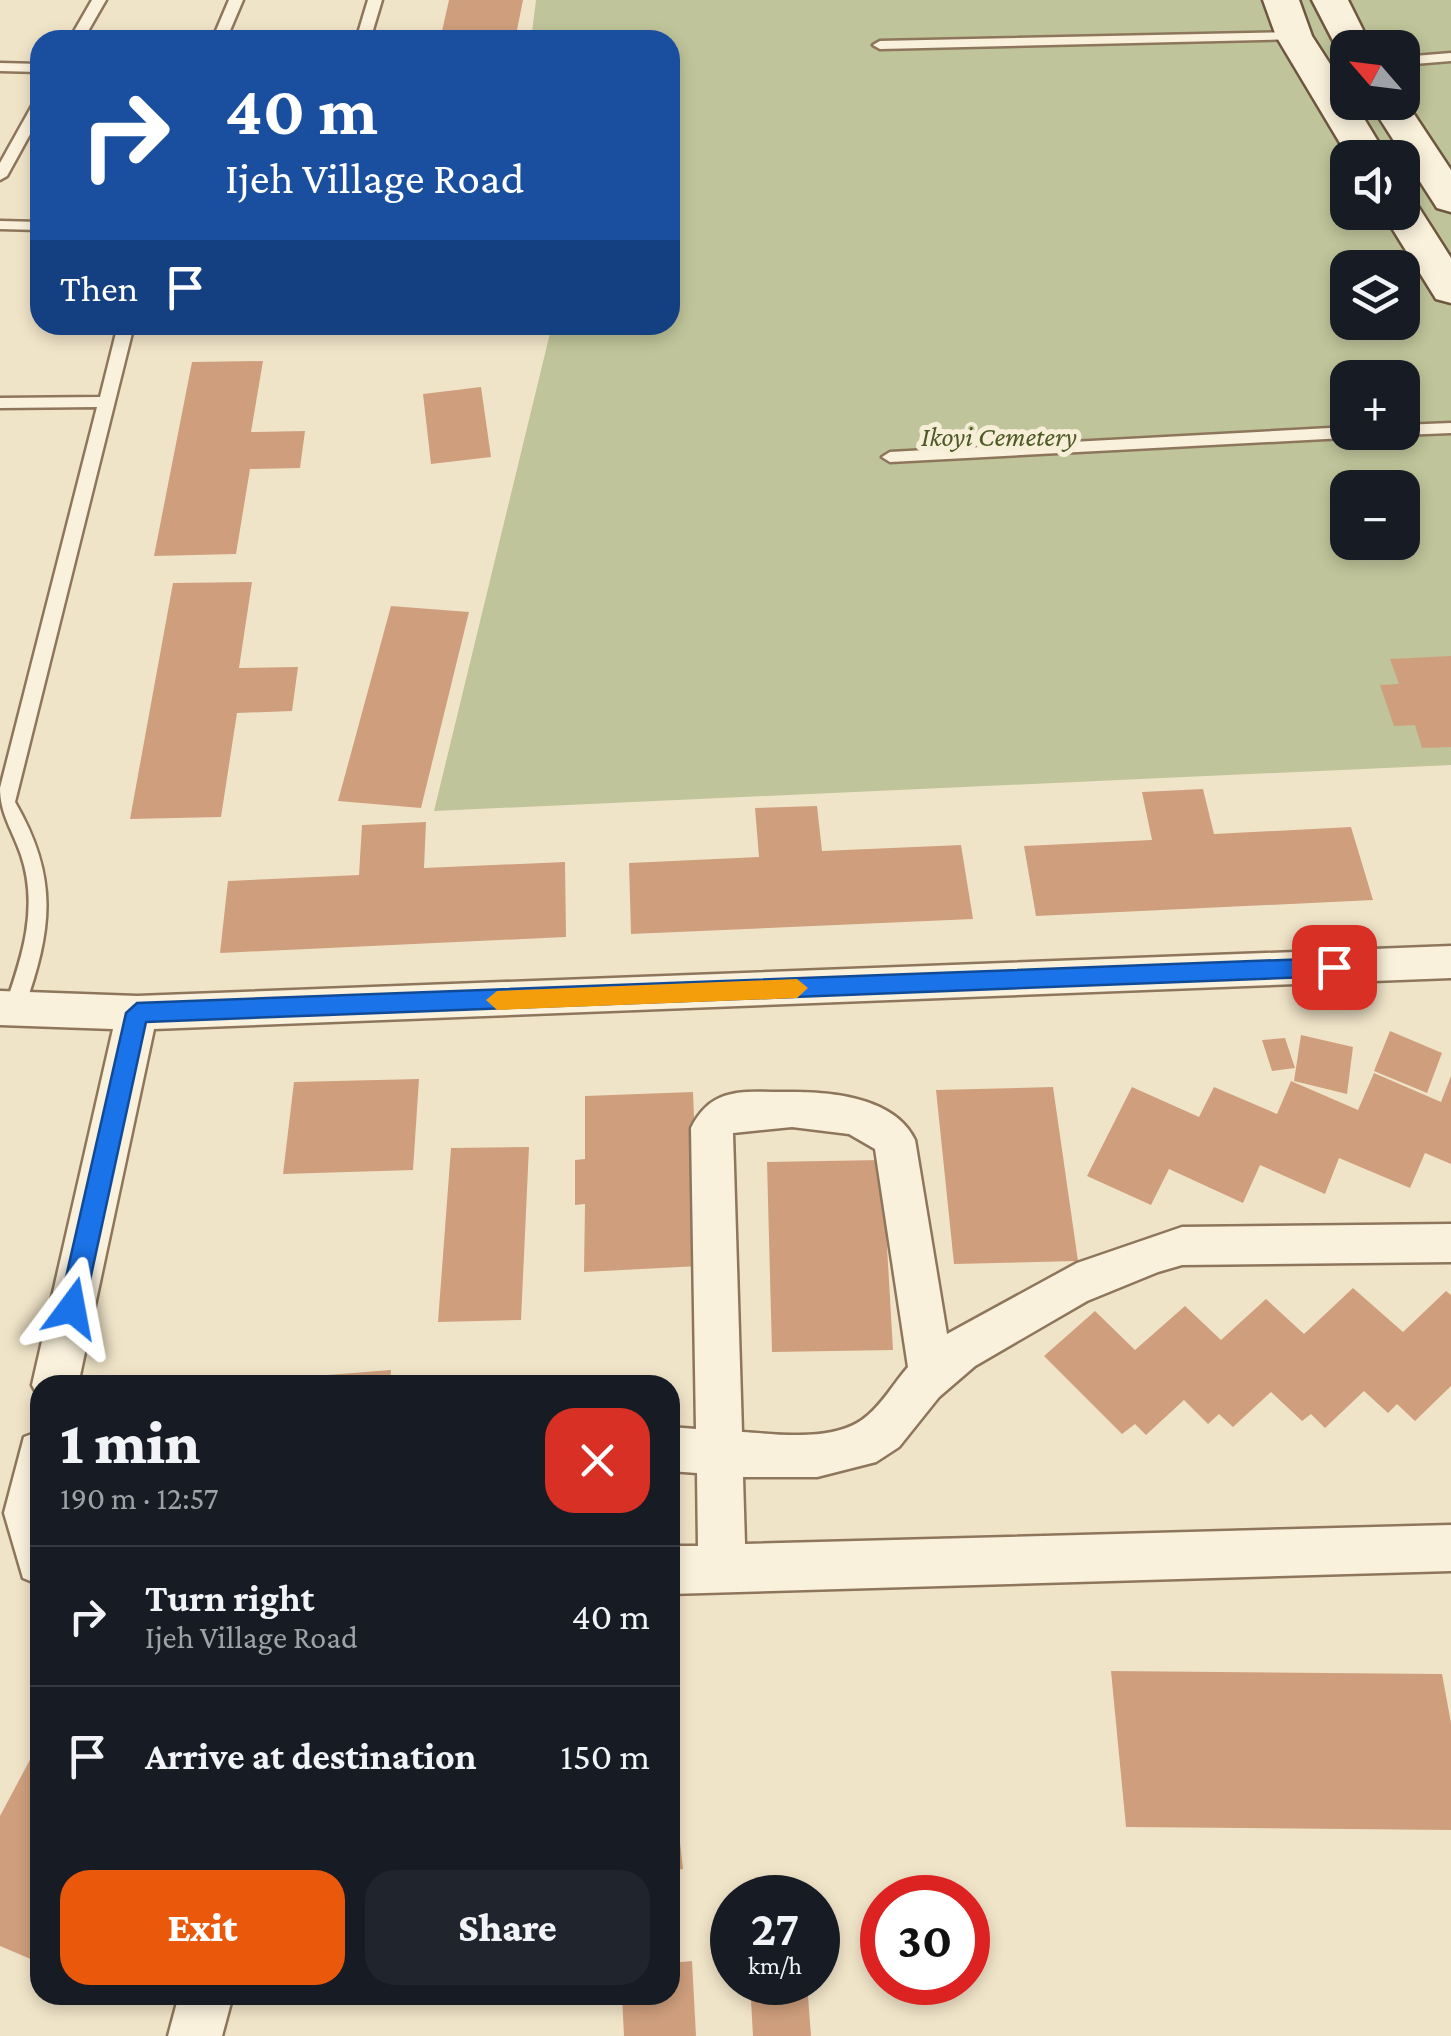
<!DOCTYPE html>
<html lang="en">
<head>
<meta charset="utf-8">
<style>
  :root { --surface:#171b24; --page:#20242c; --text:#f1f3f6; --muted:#9ea1a6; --line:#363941; --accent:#ea580c }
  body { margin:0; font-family:"Crimson Pro",serif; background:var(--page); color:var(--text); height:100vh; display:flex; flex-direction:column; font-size:38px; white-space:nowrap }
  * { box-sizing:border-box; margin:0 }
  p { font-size:32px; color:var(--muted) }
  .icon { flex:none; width:55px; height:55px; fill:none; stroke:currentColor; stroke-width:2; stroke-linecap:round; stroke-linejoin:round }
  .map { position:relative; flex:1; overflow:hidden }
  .drawer { position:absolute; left:30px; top:1375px; width:650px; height:630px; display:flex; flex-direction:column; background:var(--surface); border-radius:30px; box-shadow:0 5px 15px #0003 }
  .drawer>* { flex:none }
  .top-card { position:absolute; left:30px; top:30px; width:650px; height:305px; border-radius:30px; box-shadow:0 5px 15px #0003; background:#1a4fa0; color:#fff; overflow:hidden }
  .needle { width:65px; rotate:298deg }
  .fabs { position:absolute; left:1330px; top:30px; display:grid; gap:20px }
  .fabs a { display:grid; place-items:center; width:90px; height:90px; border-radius:20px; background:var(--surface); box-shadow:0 5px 15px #0003; font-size:50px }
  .speed { position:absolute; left:710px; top:1875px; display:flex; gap:20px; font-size:50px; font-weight:700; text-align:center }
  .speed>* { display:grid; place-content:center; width:130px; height:130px; border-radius:50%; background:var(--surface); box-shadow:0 5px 15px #0003; line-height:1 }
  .speed small { font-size:25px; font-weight:400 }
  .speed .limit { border:15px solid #d22; background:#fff; color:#111 }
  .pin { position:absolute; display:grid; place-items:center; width:85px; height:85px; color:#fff; margin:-42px; border-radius:20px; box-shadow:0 5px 15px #0006 }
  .me { position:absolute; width:110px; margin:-55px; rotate:13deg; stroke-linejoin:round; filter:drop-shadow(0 0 8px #0008) }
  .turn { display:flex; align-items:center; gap:35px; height:210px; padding:0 30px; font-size:45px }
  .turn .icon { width:130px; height:130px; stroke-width:2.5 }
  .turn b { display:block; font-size:70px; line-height:85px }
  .then { display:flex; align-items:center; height:95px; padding:0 30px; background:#0003; gap:20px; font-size:38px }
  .round { display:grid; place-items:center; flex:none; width:105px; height:105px; border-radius:30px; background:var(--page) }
  .headline { display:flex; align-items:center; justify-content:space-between; height:170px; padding:0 30px }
  h1 { font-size:60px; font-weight:800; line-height:75px }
  .button { display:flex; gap:20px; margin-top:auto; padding:20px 30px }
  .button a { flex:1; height:115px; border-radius:30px; background:var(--accent); color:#fff; font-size:40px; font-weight:800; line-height:115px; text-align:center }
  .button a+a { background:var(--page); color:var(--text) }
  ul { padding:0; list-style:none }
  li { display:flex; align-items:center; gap:30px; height:140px; padding:0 30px; border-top:2px solid var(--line) }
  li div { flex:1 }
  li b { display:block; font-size:38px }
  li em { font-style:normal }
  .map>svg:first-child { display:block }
  .cemetery { fill:#bfc49a; fill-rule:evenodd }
  .building { fill:#cf9f7d }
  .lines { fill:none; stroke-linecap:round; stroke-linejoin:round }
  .service-casing { stroke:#8d765c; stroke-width:5 }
  .minor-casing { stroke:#8d765c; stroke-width:5 }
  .secondary-casing { stroke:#6f573f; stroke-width:5 }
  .service { fill:#faf1dc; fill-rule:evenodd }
  .minor { fill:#faf1dc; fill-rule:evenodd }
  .secondary { fill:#faf1dc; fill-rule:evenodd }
  .route { fill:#1a73e8; stroke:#114b97; stroke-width:2.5 }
  .slow { fill:#f59e0b }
  .labels { text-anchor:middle; stroke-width:10; stroke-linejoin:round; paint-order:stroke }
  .park-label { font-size:28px; font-style:italic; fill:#4d5a26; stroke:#f7eed8 }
</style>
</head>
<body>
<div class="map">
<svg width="1451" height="2036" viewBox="0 0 1451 2036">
  <rect width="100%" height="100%" fill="#f0e4c8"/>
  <path class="cemetery" d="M536,0H1451V765L434,811L552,325H670V40H531ZM1348,48H1402V102H1348ZM1348,158H1402V212H1348ZM1348,268H1402V322H1348ZM1348,378H1402V432H1348ZM1348,488H1402V542H1348Z"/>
  <g class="building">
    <path d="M449,0H523L515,40H440Z"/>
    <path d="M263,361L251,432L305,431L300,468L250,469L236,554L154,556L192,362Z"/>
    <path d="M481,387L491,457L431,464L423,394Z"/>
    <path d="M252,582L239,668L298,667L292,711L237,713L221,817L130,819L173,583Z"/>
    <path d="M391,606L469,612L421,808L338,801Z"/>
    <path d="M1451,656V747L1422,748L1415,725L1394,726L1380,685L1399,684L1390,659Z"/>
    <path d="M1203,789L1214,834L1351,827L1373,900L1036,916L1024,846L1152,840L1142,792Z"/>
    <path d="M817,806L822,851L961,845L973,919L631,934L629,863L759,857L755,808Z"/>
    <path d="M426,822L424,868L565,862L566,937L220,953L228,881L359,875L362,825Z"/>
    <path d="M1390,1031L1442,1053L1427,1093L1374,1071Z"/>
    <path d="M1301,1035L1353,1047L1347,1094L1294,1081Z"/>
    <path d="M1285,1038L1295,1068L1272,1071L1262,1040Z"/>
    <path d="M1374,1073L1441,1102L1451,1076V1164L1425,1153L1410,1188L1339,1158L1325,1194L1260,1165L1243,1203L1169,1169L1151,1205L1087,1176L1132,1087L1199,1117L1214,1087L1277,1114L1291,1081L1358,1110Z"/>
    <path d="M419,1079L413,1170L283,1174L294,1082Z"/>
    <path d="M1053,1087L1078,1261L954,1264L936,1090Z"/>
    <path d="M693,1092L700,1266L584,1272L585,1204L575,1205V1160L585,1159V1096Z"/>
    <path d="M529,1147L521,1320L438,1322L451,1148Z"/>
    <path d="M882,1160L893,1350L772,1352L767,1162Z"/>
    <path d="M1353,1288L1403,1332L1446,1291L1451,1295V1386L1415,1421L1397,1404L1388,1413L1364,1391L1325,1428L1311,1414L1302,1421L1271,1392L1233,1427L1219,1414L1208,1424L1184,1400L1146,1435L1135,1424L1122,1434L1044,1356L1095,1311L1135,1350L1185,1306L1221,1340L1266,1299L1304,1334Z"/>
    <path d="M391,1370L390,1385H239V1382Z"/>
    <path d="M1111,1671L1442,1674L1451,1723V1830L1126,1827Z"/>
    <path d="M40,1741V1963L0,1946V1816Z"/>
    <path d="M670,1753L683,1869L670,1870Z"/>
    <path d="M692,1961L696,2036H624L622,1995H670V1963Z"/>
    <path d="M750,1982H807L811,2036H753Z"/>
  </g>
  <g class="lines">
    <defs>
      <g id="service">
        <path d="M92,0H106L83,40H69Z"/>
        <path d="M229,0H243L226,40H212Z"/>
        <path d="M368,0H382L370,40H356Z"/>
        <path d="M1294,32L1301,36L1299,39L880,49L873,45L880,41Z"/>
        <path d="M1451,53V61L1402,65V57Z"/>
        <path d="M0,63L40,64V72L0,71Z"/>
        <path d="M40,100V116L7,176L0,180V163L33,104Z"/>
        <path d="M0,221L40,222V230L0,229Z"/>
        <path d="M118,325H134L15,802C59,878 52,929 24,1009L21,1015H7L4,1009C22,958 39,908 21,855C13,831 0,814 0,788L97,407L0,408V398L100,397Z"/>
        <path d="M1451,423V433L1402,435L1396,432H1402V425Z"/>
        <path d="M1348,427V432H1371L1363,437L890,462L882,457L890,452Z"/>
      </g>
      <g id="minor">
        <path d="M1451,946V978L154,1029L78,1385H40V1400L32,1385L113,1029L0,1025V991L137,996Z"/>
        <path d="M792,1092C833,1092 895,1098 915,1140L947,1334L1077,1263L1182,1227L1451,1224V1262L1182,1265L1158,1272L1087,1301L975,1366L939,1397L899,1447L876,1462L817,1477H743L745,1544L1451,1525V1571L670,1594V1546H698L697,1473L670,1471V1427L696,1429L691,1128C713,1083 749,1093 792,1092ZM792,1127L849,1134L875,1149L908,1367C894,1383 883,1403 867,1416C836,1443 779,1434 742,1432L733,1133Z"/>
        <path d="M40,1431V1585L23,1578L4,1513L24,1437Z"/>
        <path d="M179,1995H233L222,2036H168Z"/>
      </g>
      <g id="secondary">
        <path d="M1263,0H1299L1312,36L1348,92V102H1354L1388,158H1349L1276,36Z"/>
        <path d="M1312,0H1348L1372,48H1348V57L1341,56Z"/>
        <path d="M1402,96L1451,170V212L1437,208L1369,102H1402Z"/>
        <path d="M1402,200L1416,203L1451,258V303L1436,299L1382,212H1402Z"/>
      </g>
    </defs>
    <use href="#service" class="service-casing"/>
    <use href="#minor" class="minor-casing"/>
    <use href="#secondary" class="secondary-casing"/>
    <use href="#service" class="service"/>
    <use href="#minor" class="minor"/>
    <use href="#secondary" class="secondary"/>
  </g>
  <path class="route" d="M1334,958L1345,967L1334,976L146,1022L84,1308L81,1316L72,1319L63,1316L59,1308L126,1013L137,1003Z"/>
  <path class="slow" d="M797,979L808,988L797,998L497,1010L486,1000L497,991Z"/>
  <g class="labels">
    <g class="park-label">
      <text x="999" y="446">Ikoyi Cemetery</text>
    </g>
  </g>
</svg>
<div class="fabs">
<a><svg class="needle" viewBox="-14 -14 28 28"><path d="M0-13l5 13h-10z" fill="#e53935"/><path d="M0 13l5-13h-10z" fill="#9ea1a6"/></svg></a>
<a><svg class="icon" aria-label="sound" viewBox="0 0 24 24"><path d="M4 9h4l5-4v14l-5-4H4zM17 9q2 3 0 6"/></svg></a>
<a><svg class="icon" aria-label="layers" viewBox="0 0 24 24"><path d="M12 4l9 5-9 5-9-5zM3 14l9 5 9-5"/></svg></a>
<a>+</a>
<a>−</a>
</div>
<div class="speed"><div>27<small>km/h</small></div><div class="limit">30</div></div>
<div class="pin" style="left:1334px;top:967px;background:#d93025"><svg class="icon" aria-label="arrive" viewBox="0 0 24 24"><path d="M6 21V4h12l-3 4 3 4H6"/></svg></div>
<svg class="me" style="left:72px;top:1308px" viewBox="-20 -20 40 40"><path d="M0-17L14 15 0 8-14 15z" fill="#1a73e8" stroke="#fff" stroke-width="4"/></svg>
<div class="top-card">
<div class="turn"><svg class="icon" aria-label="right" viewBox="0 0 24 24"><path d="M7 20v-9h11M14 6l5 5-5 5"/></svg><div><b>40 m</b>Ijeh Village Road</div></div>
<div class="then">Then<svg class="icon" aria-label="arrive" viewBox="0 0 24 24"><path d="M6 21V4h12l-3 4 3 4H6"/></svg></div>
</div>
<section class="drawer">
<div class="headline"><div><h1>1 min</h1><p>190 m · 12:57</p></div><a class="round" style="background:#d93025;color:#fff"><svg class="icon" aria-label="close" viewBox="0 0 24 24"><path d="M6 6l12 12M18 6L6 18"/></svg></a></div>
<ul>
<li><svg class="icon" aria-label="right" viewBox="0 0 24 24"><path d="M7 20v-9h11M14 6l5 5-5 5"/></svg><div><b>Turn right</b><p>Ijeh Village Road</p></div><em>40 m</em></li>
<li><svg class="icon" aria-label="arrive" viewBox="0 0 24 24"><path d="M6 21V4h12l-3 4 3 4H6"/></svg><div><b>Arrive at destination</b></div><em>150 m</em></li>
</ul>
<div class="button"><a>Exit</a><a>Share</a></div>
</section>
</div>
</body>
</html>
